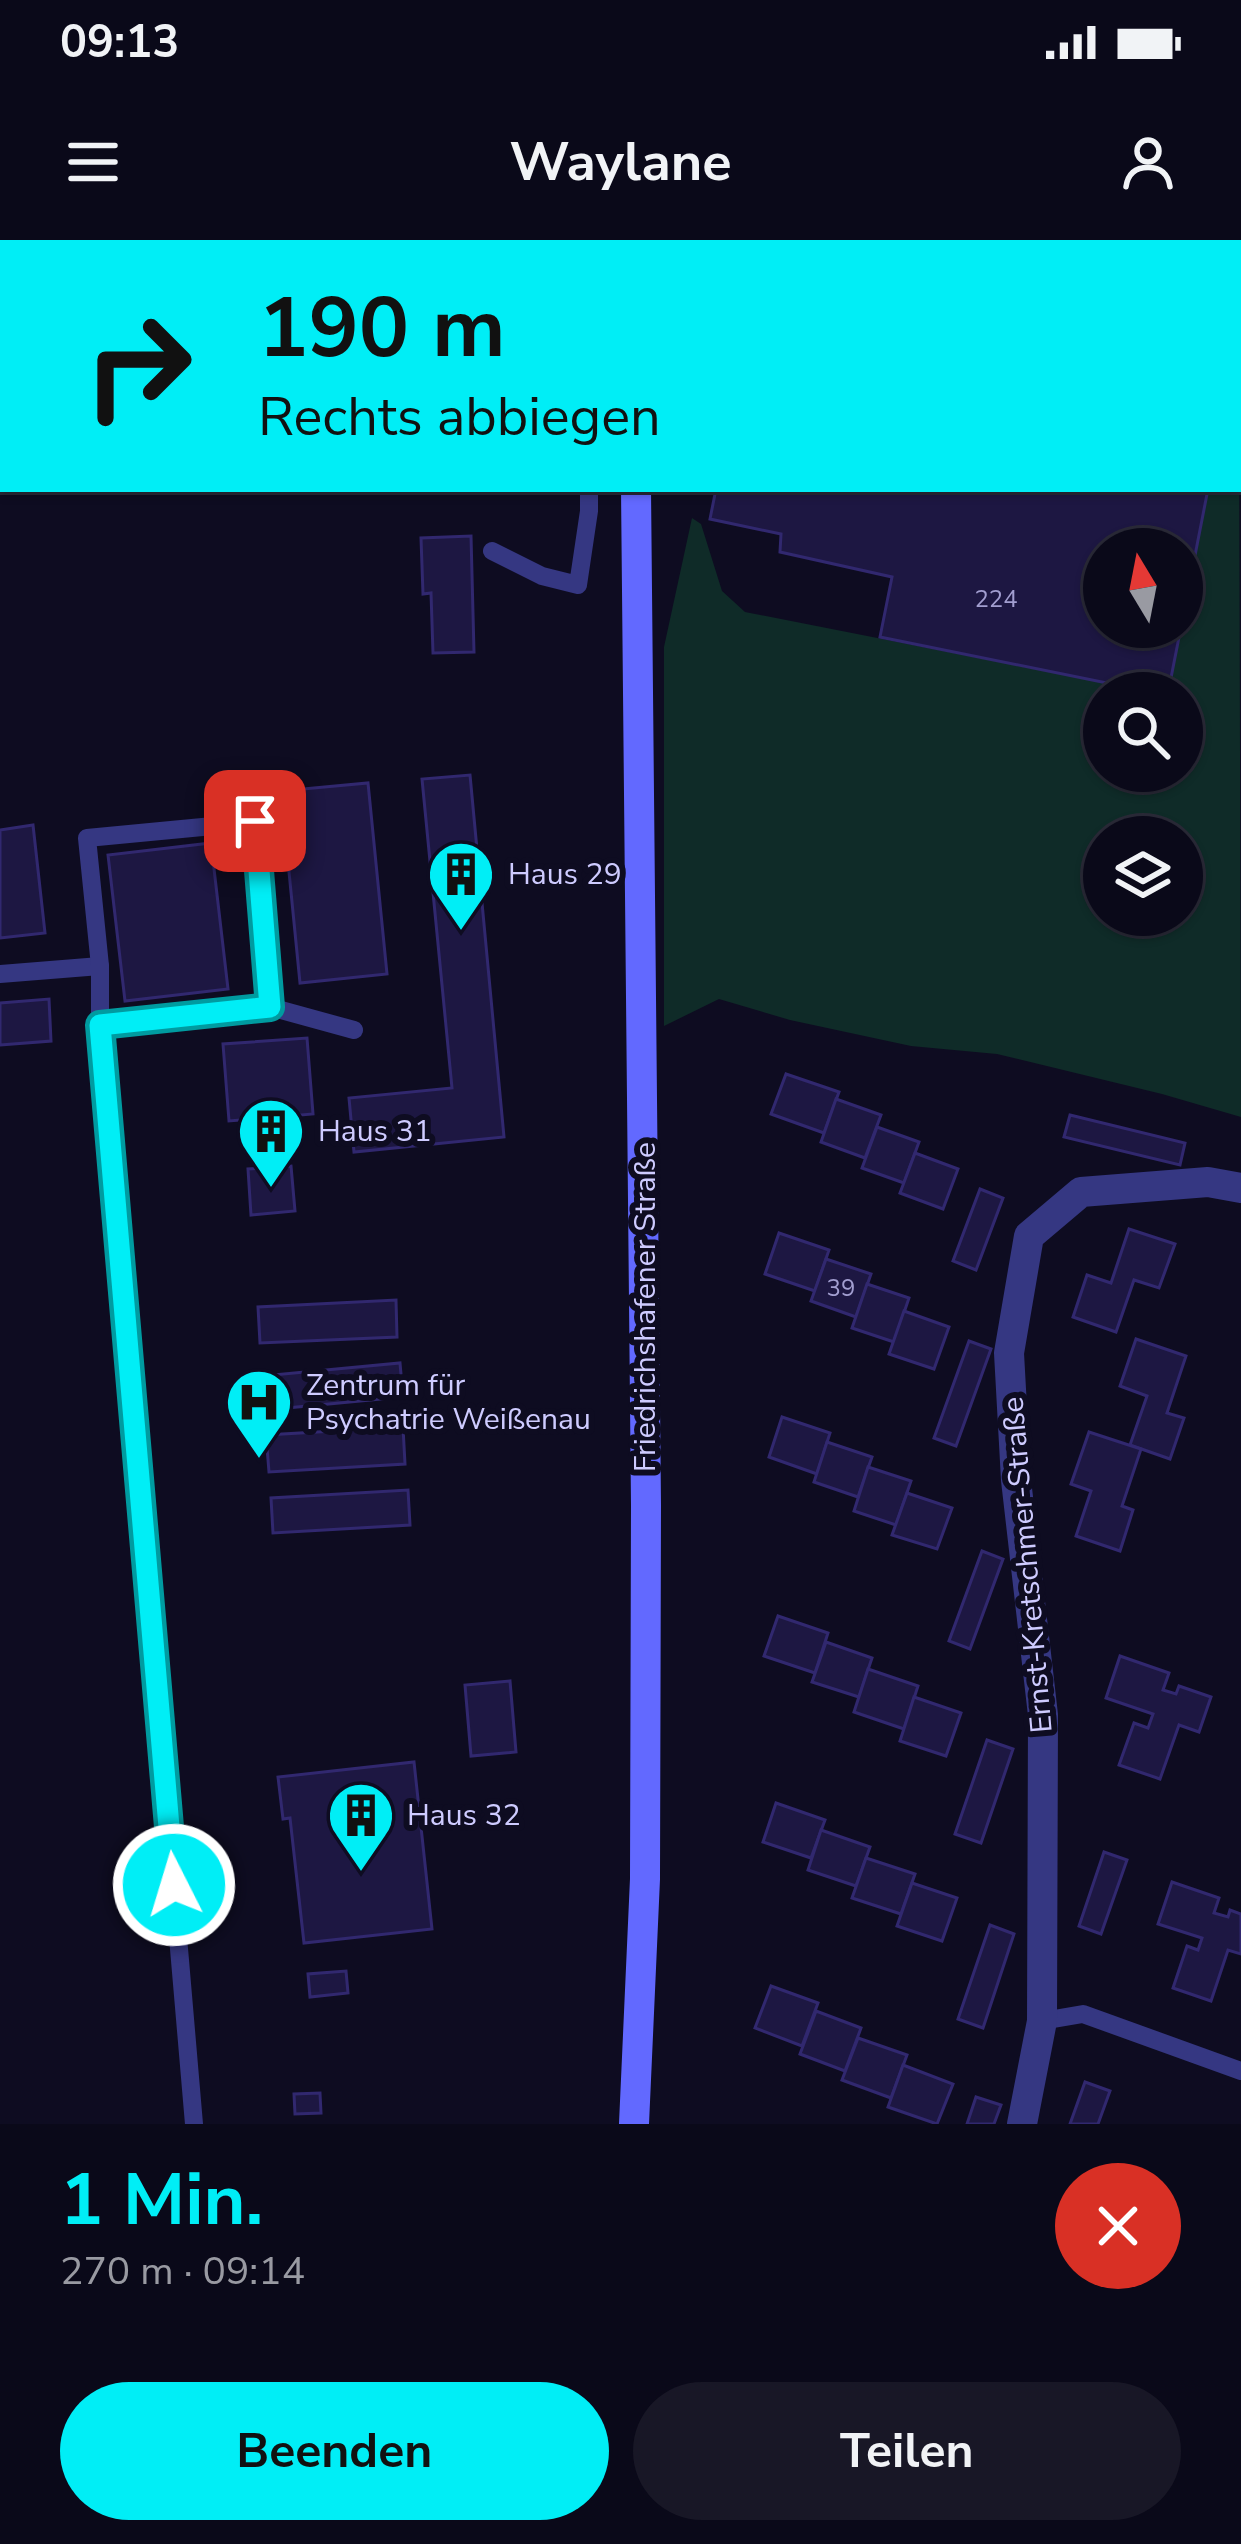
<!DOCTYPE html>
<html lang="de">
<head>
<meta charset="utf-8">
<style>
  :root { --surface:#0a0919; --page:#181726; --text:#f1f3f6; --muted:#999aa2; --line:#2a2a38; --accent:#00eef6 }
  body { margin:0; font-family:"Nunito Sans",sans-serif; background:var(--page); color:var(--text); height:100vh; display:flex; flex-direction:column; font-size:45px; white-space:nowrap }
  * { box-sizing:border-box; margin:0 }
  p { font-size:39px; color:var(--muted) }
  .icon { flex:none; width:66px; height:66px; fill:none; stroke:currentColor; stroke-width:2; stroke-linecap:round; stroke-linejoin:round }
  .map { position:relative; height:1884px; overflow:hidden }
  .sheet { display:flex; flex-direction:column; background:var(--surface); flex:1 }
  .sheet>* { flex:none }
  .hud { position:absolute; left:0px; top:0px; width:1242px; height:252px; box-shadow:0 3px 9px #0004,0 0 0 3px var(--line); background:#00eef6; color:#111; overflow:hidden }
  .needle { width:78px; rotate:350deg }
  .buttons { position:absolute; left:1083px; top:288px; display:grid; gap:24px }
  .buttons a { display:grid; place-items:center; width:120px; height:120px; border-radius:50%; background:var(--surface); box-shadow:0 3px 9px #0004,0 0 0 3px var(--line); font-size:60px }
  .pin { position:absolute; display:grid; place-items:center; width:102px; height:102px; color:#fff; margin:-51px; border-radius:24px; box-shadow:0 6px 18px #0006 }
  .me { position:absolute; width:132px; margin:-66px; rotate:355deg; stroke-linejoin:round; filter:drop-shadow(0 0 9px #0008) }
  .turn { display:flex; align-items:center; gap:42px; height:252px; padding:0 60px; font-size:54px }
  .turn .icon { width:156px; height:156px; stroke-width:2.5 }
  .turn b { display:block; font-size:84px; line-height:102px }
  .round { display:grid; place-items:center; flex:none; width:126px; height:126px; border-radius:63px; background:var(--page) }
  .overview { display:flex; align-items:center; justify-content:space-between; height:204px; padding:0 60px }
  h1 { font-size:72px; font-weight:700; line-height:90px; color:var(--accent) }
  .button { display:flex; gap:24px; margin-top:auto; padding:24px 60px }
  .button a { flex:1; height:138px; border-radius:72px; background:var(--accent); color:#111; font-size:48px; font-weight:700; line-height:138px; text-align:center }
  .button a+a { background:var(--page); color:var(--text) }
  .status { display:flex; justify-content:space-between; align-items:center; height:84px; padding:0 60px; background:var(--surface); direction:ltr }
  .status svg { height:33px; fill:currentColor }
  header { display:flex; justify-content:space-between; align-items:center; height:156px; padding:0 60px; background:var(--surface); font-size:54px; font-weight:700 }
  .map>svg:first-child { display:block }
  .green { fill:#0f2b28; fill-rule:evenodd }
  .building { fill:#1d1742; stroke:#31286f; stroke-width:3 }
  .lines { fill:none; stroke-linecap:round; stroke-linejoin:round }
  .path { stroke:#28b6a4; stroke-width:6; stroke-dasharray:6 9; stroke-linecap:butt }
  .service { stroke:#353782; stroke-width:18 }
  .minor { stroke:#353782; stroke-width:30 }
  .tertiary { stroke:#353782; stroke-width:30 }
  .secondary { stroke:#6269ff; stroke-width:30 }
  .route-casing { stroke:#009ba0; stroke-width:30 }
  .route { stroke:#00eef6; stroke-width:21 }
  .labels { text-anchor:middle; stroke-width:12; stroke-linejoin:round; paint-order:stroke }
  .number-label { font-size:24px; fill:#a29ed0 }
  .poi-label { font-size:30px; fill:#cecbff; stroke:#0e0c21; text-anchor:start }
  .street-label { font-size:30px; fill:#cecbff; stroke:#0e0c21 }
</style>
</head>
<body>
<div class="status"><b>09:13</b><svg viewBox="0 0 49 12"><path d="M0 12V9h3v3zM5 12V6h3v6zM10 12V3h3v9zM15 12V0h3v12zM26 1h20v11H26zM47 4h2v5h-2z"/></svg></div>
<header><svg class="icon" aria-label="menu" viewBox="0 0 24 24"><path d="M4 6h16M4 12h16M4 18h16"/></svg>Waylane<svg class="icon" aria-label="person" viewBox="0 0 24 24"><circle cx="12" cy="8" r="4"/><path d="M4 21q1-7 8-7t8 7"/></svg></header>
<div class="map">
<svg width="1241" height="1884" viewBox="0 0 1241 1884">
  <rect width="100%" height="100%" fill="#0e0c21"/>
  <path class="green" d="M1239,147L1241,877L1162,854L997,814L911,806L790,780L719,759L664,786V407L692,278L701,284L722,351L745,372L1156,453H1104V531H1182V453H1168L1208,249H1239ZM1104,597H1182V675H1104Z"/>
  <g class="building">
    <path d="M106,0H186L192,3H105Z"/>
    <path d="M765,0H1114L1115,3H765Z"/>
    <path d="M716,249H1208L1182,382V309H1104V387H1181L1168,453H1156L880,397L892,337L780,312L781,294L710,279Z"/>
    <path d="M471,296L474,412L433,413L431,353L423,354L421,298Z"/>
    <path d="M470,535L504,897L354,912L349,858L452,848L422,539Z"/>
    <path d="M368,543L387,734L300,743L281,551Z"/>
    <path d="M33,585L45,693L0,698V590Z"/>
    <path d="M211,603L228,749L125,761L108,615Z"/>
    <path d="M49,759L51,801L0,805V763Z"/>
    <path d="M307,798L313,874L229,881L223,804Z"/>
    <path d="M786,834L839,852L824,893L771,874Z"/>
    <path d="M836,859L881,875L865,918L821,902Z"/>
    <path d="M1070,875L1185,903L1180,925L1064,897Z"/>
    <path d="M877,887L919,902L904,943L862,928Z"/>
    <path d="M915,913L958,929L943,969L900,953Z"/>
    <path d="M291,926L295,971L251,975L248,929Z"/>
    <path d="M980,949L1003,958L976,1030L953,1021Z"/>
    <path d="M1129,989L1175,1004L1159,1048L1134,1040L1116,1092L1073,1077L1087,1035L1111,1043Z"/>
    <path d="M779,993L829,1010L815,1051L765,1034Z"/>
    <path d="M826,1019L871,1034L856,1077L811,1061Z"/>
    <path d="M867,1044L909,1058L894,1102L852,1088Z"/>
    <path d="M396,1060L397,1097L260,1103L258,1067Z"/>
    <path d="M904,1071L949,1087L934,1129L889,1114Z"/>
    <path d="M1136,1099L1186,1116L1167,1173L1184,1178L1170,1219L1130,1205L1147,1156L1120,1146Z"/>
    <path d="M969,1101L991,1109L956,1206L934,1198Z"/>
    <path d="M400,1123L403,1157L265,1170L262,1136Z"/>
    <path d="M782,1177L830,1193L817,1234L769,1217Z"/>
    <path d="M403,1187L405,1224L269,1232L266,1195Z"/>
    <path d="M1089,1192L1141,1209L1122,1266L1133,1270L1120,1311L1076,1296L1091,1251L1071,1244Z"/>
    <path d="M827,1202L872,1217L858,1257L814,1242Z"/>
    <path d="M868,1227L911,1241L896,1285L854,1271Z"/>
    <path d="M408,1250L410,1285L273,1293L271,1258Z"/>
    <path d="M907,1253L952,1268L937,1309L892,1295Z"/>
    <path d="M982,1311L1003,1319L970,1409L949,1401Z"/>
    <path d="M778,1376L828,1393L815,1433L764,1416Z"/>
    <path d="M826,1402L872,1418L859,1457L812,1442Z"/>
    <path d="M1120,1416L1169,1433L1163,1450L1176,1454L1179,1446L1211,1457L1199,1492L1179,1485L1160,1539L1119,1525L1134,1483L1148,1488L1153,1474L1106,1458Z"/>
    <path d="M868,1429L918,1446L904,1489L854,1472Z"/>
    <path d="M510,1441L516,1512L471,1516L465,1445Z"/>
    <path d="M914,1457L961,1473L946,1516L900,1501Z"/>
    <path d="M987,1500L1013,1509L981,1603L955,1594Z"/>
    <path d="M414,1522L432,1689L304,1703L290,1578L283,1579L278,1537Z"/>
    <path d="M776,1563L825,1580L811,1618L763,1602Z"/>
    <path d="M821,1590L870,1607L856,1646L808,1630Z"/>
    <path d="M1104,1612L1127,1620L1101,1694L1079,1686Z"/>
    <path d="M866,1618L915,1634L901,1674L852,1658Z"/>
    <path d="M1172,1642L1219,1658L1214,1673L1228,1677L1230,1670L1241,1674V1714L1228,1710L1211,1761L1173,1748L1187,1706L1198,1710L1202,1698L1158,1684Z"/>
    <path d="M912,1643L957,1658L942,1701L897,1686Z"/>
    <path d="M990,1685L1014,1694L983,1788L958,1779Z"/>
    <path d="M346,1731L348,1753L310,1757L308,1734Z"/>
    <path d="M771,1746L818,1763L802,1806L755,1788Z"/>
    <path d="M816,1771L861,1788L845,1831L800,1814Z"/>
    <path d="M858,1798L907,1815L891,1858L842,1840Z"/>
    <path d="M903,1825L953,1844L937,1884L888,1867Z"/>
    <path d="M1085,1842L1110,1851L1098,1884H1070Z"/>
    <path d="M320,1853L321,1873L295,1874L294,1854Z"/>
    <path d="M976,1857L1001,1865L994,1884H967Z"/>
  </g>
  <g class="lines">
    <path class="path" d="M1137,0L1140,3"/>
    <g class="service">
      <path d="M492,311L542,336L578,345L589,271V249"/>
      <path d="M0,734L100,726"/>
      <path d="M100,785L270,767L354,790"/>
      <path d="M1042,1781L1083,1774L1241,1831"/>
      <path d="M194,1884L100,785V726L87,598L255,582L270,767"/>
    </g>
    <g class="minor">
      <path d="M584,0V3"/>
      <path d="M1022,1884L1042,1781L1043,1475L1016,1240L1009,1113L1029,996L1081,952L1208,942L1241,948"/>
    </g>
    <g class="tertiary">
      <path d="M1213,0L1215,3"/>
      <path d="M1239,35L1241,38"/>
    </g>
    <g class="secondary">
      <path d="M635,0V3"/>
      <path d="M634,1884L645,1639L646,1265L636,249"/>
    </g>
  </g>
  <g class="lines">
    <defs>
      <path id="route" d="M174,1645L100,785L270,767L255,581"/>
    </defs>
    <use href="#route" class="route-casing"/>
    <use href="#route" class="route"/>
  </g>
  <defs>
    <symbol id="building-pin" viewBox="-11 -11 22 30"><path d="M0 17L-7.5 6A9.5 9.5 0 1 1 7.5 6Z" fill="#00eef6" stroke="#0e0c21"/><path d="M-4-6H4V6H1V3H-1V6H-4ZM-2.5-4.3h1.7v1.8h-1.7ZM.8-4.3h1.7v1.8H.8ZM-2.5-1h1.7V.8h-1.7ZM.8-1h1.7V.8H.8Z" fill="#111"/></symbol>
    <symbol id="hospital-pin" viewBox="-11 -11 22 30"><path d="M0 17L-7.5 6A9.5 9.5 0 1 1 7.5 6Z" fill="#00eef6" stroke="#0e0c21"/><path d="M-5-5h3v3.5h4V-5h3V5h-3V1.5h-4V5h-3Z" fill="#111"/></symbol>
  </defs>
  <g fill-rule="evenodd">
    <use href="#building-pin" x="423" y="596" width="76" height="104"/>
    <use href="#building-pin" x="233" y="853" width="76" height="104"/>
    <use href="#hospital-pin" x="221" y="1124" width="76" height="104"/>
    <use href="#building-pin" x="323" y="1537" width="76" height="104"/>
  </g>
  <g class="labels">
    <g class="number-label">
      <text x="996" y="367">224</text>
      <text x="841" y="1056">39</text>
    </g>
    <g class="poi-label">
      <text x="508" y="644">Haus 29</text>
      <text x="318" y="901">Haus 31</text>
      <text x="306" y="1155">Zentrum für<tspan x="306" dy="34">Psychatrie Weißenau</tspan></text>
      <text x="407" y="1585">Haus 32</text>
    </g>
    <g class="street-label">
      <text transform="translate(645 1067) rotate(-90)" y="10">Friedrichshafener Straße</text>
      <text transform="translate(1027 1325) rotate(-95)" y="10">Ernst-Kretschmer-Straße</text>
    </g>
  </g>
</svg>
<div class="buttons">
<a><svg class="needle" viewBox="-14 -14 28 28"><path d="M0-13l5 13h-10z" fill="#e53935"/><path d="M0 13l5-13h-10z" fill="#999aa2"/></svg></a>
<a><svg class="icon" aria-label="search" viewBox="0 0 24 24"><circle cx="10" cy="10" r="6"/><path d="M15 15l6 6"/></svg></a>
<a><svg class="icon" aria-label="layers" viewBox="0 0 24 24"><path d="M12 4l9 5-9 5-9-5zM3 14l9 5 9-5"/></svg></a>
</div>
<div class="pin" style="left:255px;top:581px;background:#d93025"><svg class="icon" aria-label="arrive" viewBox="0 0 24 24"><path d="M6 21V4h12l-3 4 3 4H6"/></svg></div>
<svg class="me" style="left:174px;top:1645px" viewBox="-20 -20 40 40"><circle r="17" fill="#00eef6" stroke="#fff" stroke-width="3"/><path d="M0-11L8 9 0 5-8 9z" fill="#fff"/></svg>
<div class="hud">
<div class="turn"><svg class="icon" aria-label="right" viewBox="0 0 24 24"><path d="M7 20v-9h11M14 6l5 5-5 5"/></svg><div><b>190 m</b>Rechts abbiegen</div></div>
</div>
</div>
<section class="sheet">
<div class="overview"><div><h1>1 Min.</h1><p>270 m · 09:14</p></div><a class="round" style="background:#d93025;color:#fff"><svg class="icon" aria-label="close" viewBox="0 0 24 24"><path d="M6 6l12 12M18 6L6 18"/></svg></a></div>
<div class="button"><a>Beenden</a><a>Teilen</a></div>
</section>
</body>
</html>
